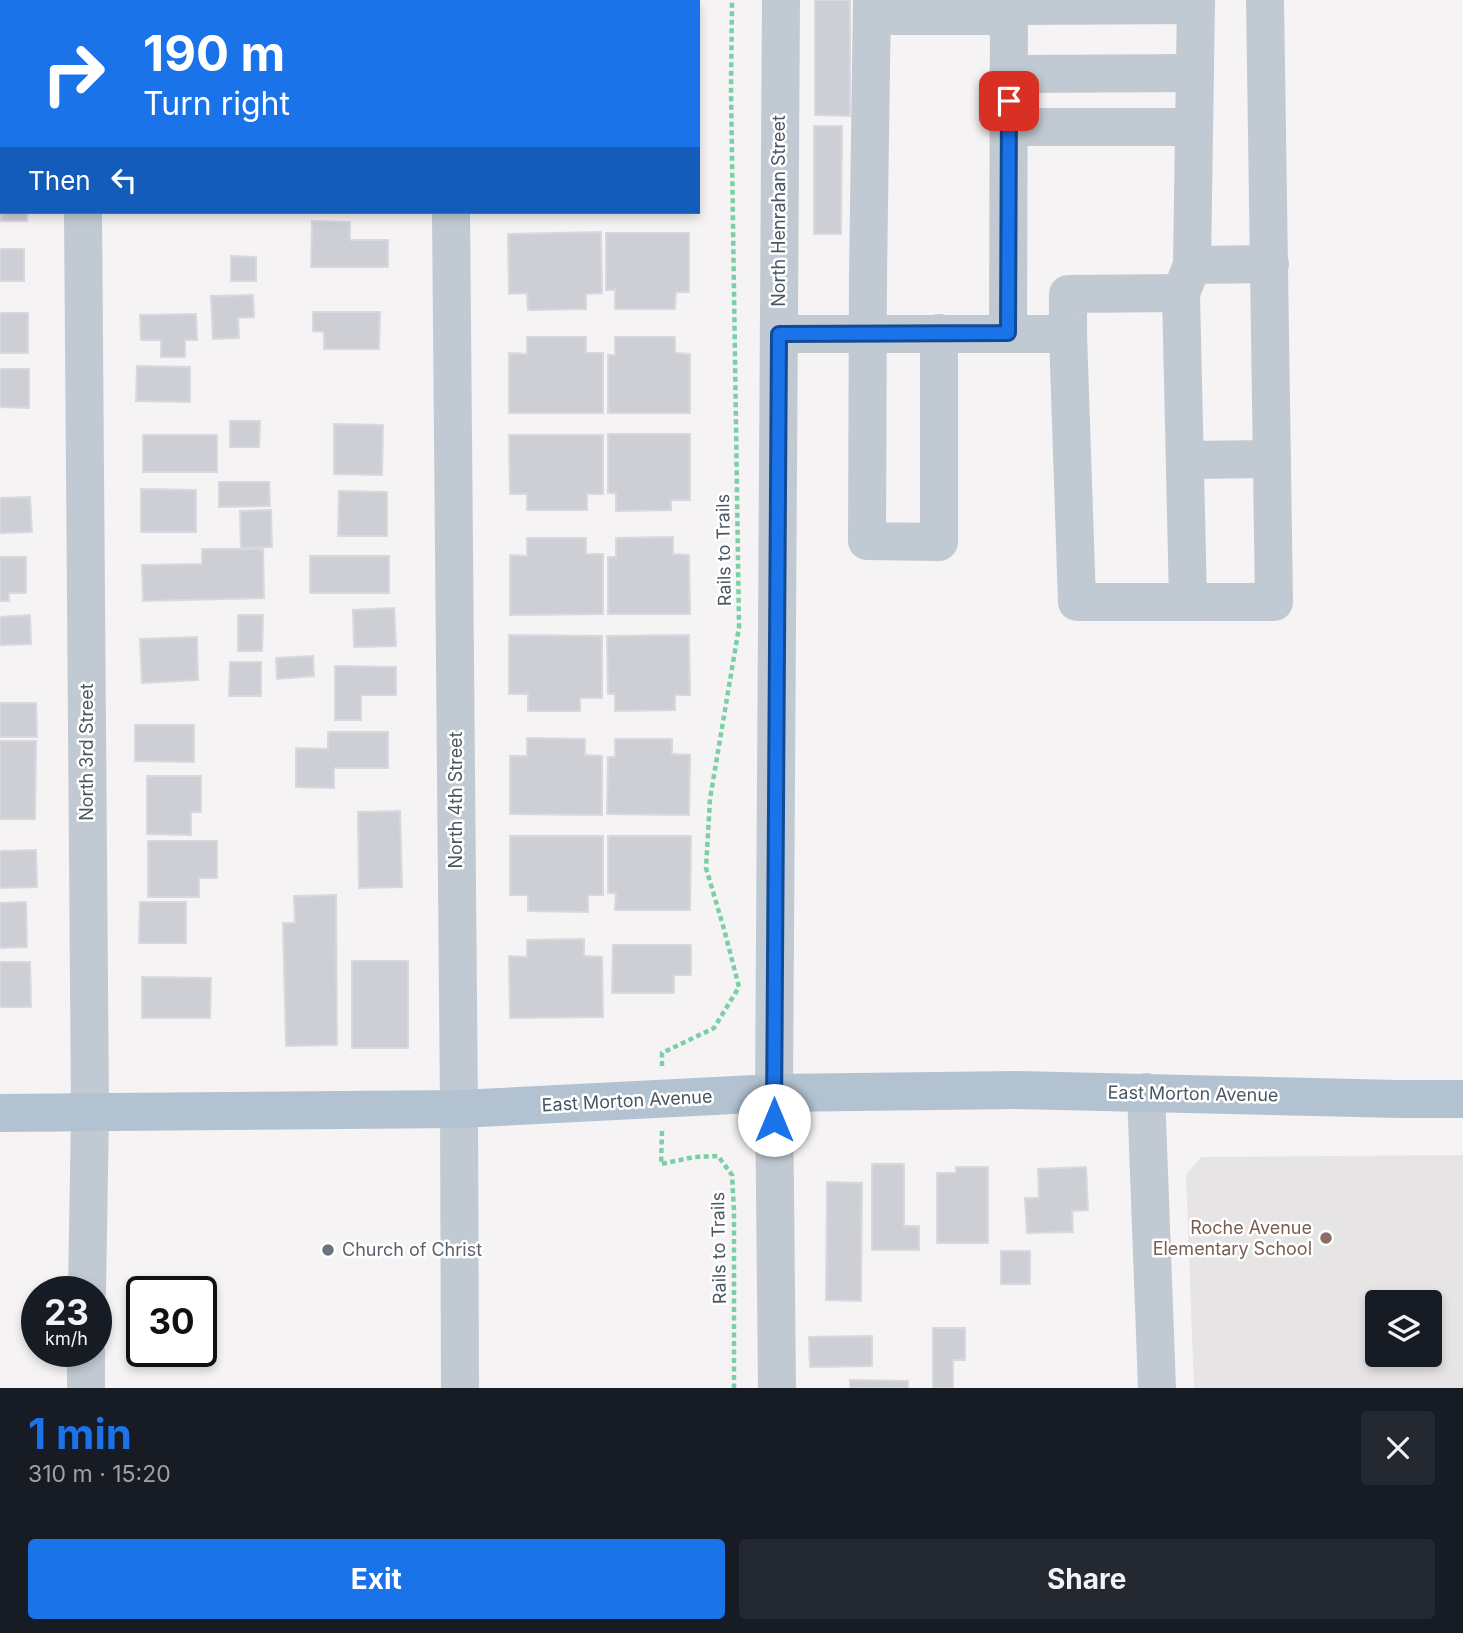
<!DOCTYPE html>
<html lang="en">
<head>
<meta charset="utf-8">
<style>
  :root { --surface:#171b24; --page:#242831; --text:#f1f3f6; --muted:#9ea1a6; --accent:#1a73e8 }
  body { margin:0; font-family:Inter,sans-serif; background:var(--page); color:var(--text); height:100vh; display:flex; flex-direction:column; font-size:26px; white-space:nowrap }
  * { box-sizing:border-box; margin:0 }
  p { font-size:23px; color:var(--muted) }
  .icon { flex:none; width:38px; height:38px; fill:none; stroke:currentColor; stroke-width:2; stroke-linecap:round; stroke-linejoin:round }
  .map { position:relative; height:1388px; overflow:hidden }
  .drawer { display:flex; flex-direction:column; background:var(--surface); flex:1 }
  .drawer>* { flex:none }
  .banner { position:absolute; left:0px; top:0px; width:700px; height:214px; box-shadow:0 4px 10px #0003; background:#1a73e8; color:#fff; overflow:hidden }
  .buttons { position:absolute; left:1365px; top:1290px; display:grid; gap:14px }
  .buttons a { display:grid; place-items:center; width:77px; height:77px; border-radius:7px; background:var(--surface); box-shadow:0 4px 10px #0003; font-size:35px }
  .speed { position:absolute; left:21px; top:1276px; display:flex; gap:14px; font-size:35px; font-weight:700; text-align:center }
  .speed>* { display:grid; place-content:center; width:91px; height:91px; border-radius:50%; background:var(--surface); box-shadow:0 4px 10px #0003; line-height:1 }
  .speed small { font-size:18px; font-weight:400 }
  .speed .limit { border:4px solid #111; border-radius:10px; background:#fff; color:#111 }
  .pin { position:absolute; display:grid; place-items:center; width:60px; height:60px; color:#fff; margin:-30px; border-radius:14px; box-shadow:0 4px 10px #0006 }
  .me { position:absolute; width:77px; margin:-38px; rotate:0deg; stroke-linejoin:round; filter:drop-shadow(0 0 5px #0008) }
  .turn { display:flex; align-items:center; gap:24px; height:147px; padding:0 28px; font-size:32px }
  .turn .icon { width:91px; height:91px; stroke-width:2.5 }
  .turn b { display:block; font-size:49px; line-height:60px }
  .then { display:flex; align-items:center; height:66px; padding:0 28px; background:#0003; gap:14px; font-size:26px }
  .round { display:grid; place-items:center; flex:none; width:74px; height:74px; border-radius:7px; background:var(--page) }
  .summary { display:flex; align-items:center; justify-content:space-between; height:119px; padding:0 28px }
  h1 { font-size:42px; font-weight:700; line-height:52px; color:var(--accent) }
  .primary-button { display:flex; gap:14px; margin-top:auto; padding:14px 28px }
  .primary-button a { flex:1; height:80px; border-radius:7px; background:var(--accent); color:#fff; font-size:28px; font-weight:700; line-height:80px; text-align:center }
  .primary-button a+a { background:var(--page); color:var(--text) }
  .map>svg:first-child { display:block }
  .education { fill:#e6e4e5; fill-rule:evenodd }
  .building { fill:#cdcfd5; stroke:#d7d9de; stroke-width:2 }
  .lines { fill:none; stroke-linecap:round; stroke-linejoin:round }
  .path { stroke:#7ad0a6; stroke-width:4.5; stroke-dasharray:5 3.5; stroke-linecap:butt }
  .minor { stroke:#c1cad2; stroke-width:38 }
  .major { stroke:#b3c2d1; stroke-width:38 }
  .route-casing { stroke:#114b97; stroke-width:18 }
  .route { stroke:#1a73e8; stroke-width:12 }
  .education-dot { fill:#8d6e63; stroke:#fff; stroke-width:2.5 }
  .worship-dot { fill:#6b7280; stroke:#fff; stroke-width:2.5 }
  .labels { text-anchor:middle; stroke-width:5; stroke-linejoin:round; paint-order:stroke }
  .street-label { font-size:18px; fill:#4a5661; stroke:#fff }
  .education-label { font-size:18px; fill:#785e54; stroke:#fff; text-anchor:end }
  .worship-label { font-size:18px; fill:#5b616d; stroke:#fff; text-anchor:start }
</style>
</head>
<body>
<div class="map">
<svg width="1463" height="1388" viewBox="0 0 1463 1388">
  <rect width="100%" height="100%" fill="#f5f3f3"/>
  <path class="education" d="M1463,1155V1388H1194L1186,1175L1201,1157ZM1377,1302H1430V1354H1377Z"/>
  <g class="building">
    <rect x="509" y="0" width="92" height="2"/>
    <rect x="606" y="0" width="83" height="2"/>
    <path d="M815,0H850V116L815,115Z"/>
    <path d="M814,126H842L841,234H814Z"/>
    <path d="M0,159H2V212H27V221H0Z"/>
    <path d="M312,221L350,222V240H388V267H311Z"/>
    <path d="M601,232L602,293L586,294V309L528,310L527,293L509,294L508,234Z"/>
    <path d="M606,233H689V292H676L675,309H615V290H606Z"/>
    <rect x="0" y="249" width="24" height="32"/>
    <path d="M231,256L256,257V281H231Z"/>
    <path d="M253,295L254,317L238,318L239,338L213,339L211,296Z"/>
    <path d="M313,312H380L379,349H324V332L313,331Z"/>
    <rect x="0" y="313" width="28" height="40"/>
    <path d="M196,314L197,340H185V357H161V340H141L140,315Z"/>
    <path d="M527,337H586V353H603V413H509V353L527,354Z"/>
    <path d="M615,337H675V353L690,354V413H608V355H615Z"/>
    <path d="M137,366L190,367V402L136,401Z"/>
    <path d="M0,369H29V408L0,407Z"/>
    <path d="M230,421H260L259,447H230Z"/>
    <path d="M334,424L383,425L382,475L334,474Z"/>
    <path d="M608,434H690V500H671V510L616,511V493H608Z"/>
    <rect x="143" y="435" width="74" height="37"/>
    <path d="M509,435H603V494H587V510H527V494H510Z"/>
    <path d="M219,482H269L270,506L219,507Z"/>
    <path d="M141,489L196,490V532H141Z"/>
    <path d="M339,491L387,492V536H338Z"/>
    <path d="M30,497L32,532L0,533V498Z"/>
    <path d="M271,510L272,547L241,548L240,511Z"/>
    <path d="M673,537V554L689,555L690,614H608V557H616V538Z"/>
    <path d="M527,538H586V554H603V614L510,615V555L527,556Z"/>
    <path d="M202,549H263L264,598L143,601L142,565L202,564Z"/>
    <rect x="310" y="556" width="79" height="37"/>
    <path d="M0,557H26V593H9V601H0Z"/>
    <path d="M394,608L396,646L354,647L353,610Z"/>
    <path d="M30,615L31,644L0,645V617Z"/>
    <path d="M238,615H263L262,651H238Z"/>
    <path d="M509,635L602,636V698H580V711H528V694H509Z"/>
    <path d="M689,635L690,695H675V710L615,711V694H608L607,636Z"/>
    <path d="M197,637L198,680L142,683L140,639Z"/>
    <path d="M313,656L314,676L277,679L276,658Z"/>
    <path d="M230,662H261V696H229Z"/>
    <path d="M335,666L396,667V695H361V720H335Z"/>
    <path d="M0,703H36L37,737H0Z"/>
    <path d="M135,725H194V762L135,761Z"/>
    <path d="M328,732H388V768H334V788L296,787V748L328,749Z"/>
    <path d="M527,738L585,739V755L602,756V815L510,814V756H527Z"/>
    <path d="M615,739H672V754L690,755L689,815L607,814L608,757H615Z"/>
    <path d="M0,741H36L35,819H0Z"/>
    <path d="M147,776H201V812H191V835L147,834Z"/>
    <path d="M400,811L402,887L359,888L358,812Z"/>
    <path d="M510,836H603V895H588V912L528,911V895H510Z"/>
    <path d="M608,836H691L690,910H615L616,893H608Z"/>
    <path d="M148,841H217V878H199V897H148Z"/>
    <path d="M36,850L37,887L0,888V851Z"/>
    <path d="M336,895L337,1045L286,1046L283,923H295L294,896Z"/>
    <path d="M26,902L27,947L0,948V903Z"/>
    <path d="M140,902H186V943H139Z"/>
    <path d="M584,939V956L602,957L603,1017L510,1018L509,956L527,957V940Z"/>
    <path d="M613,945H691V975H674V993H612Z"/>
    <rect x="352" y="961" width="56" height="87"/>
    <path d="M0,962H30L31,1007H0Z"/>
    <path d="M142,977L211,978L210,1018H142Z"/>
    <path d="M872,1164H904V1226H919V1250H872Z"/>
    <path d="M956,1167H988V1243H937V1173H956Z"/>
    <path d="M1086,1167L1088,1210L1072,1211L1073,1232L1027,1233L1025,1198H1039L1038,1169Z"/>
    <path d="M827,1182L862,1183L861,1301L826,1300Z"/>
    <rect x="1001" y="1251" width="29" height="33"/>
    <path d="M933,1328H965V1360H953V1388H933Z"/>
    <path d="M872,1336V1366L810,1367L809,1337Z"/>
    <path d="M850,1380L908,1381V1388H850Z"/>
  </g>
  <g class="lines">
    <g class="path">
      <path d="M662,1066V1053L714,1028L739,987L724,929L706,868L710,799L739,627L731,89L732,0"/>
      <path d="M662,1131L661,1164L694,1157L718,1156L732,1175L734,1211V1388"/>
    </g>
    <g class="minor">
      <path d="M81,0V2"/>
      <path d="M450,0V2"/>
      <path d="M872,0L868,276L867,541L939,542V333"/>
      <path d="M872,16H1009"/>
      <path d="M1009,74L1195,73"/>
      <path d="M1009,127H1194"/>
      <path d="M83,212L90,1112L87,1292"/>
      <path d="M451,212L459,1109L460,1388"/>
      <path d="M1192,265L1196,0"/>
      <path d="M1008,333L1009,6L1196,5"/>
      <path d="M779,334H1068L1077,602H1274L1265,0"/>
      <path d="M1068,334V294L1181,293"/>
      <path d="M1185,460L1272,459"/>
      <path d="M1188,602L1181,293L1192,265L1270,264"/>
      <path d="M1146,1092L1157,1388"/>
      <path d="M86,1388V1351"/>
      <path d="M777,1388L774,1093L781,0"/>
    </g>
    <path class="major" d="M0,1113L459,1109L774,1093L1017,1090L1398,1099H1463"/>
  </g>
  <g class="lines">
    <defs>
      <path id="route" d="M774,1120L779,334L1008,333L1009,101"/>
    </defs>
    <use href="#route" class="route-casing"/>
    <use href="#route" class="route"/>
  </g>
  <circle class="education-dot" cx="1326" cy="1238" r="7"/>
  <circle class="worship-dot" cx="328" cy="1250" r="7"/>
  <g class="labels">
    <g class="street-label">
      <text transform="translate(779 211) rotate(-90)" y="6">North Henrahan Street</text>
      <text transform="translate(724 550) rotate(-91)" y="6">Rails to Trails</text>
      <text transform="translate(87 752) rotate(-90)" y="6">North 3rd Street</text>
      <text transform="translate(456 800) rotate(-90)" y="6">North 4th Street</text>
      <text transform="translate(1193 1094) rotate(1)" y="6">East Morton Avenue</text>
      <text transform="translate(627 1101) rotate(-3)" y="6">East Morton Avenue</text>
      <text transform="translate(719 1248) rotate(-91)" y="6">Rails to Trails</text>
    </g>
    <g class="education-label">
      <text x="1312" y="1234">Roche Avenue<tspan x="1312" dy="21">Elementary School</tspan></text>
    </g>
    <g class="worship-label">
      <text x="342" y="1256">Church of Christ</text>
    </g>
  </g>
</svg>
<div class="buttons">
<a><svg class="icon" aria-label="layers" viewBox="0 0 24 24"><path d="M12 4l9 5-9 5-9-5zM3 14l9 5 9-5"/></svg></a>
</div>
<div class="speed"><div>23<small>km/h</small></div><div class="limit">30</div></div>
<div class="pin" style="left:1009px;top:101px;background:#d93025"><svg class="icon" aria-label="arrive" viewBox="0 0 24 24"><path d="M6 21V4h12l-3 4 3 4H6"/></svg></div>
<svg class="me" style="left:774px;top:1120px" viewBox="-20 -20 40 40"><circle r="19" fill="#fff"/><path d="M0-13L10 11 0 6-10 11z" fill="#1a73e8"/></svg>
<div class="banner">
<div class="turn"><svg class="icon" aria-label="right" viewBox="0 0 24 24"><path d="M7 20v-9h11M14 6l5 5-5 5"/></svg><div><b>190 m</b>Turn right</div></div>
<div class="then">Then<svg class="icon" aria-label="left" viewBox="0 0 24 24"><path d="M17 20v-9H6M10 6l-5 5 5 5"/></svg></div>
</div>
</div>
<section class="drawer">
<div class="summary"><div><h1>1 min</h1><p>310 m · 15:20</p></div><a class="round"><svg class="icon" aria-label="close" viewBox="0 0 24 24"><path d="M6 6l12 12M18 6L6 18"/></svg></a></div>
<div class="primary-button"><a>Exit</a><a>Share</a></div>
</section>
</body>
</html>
